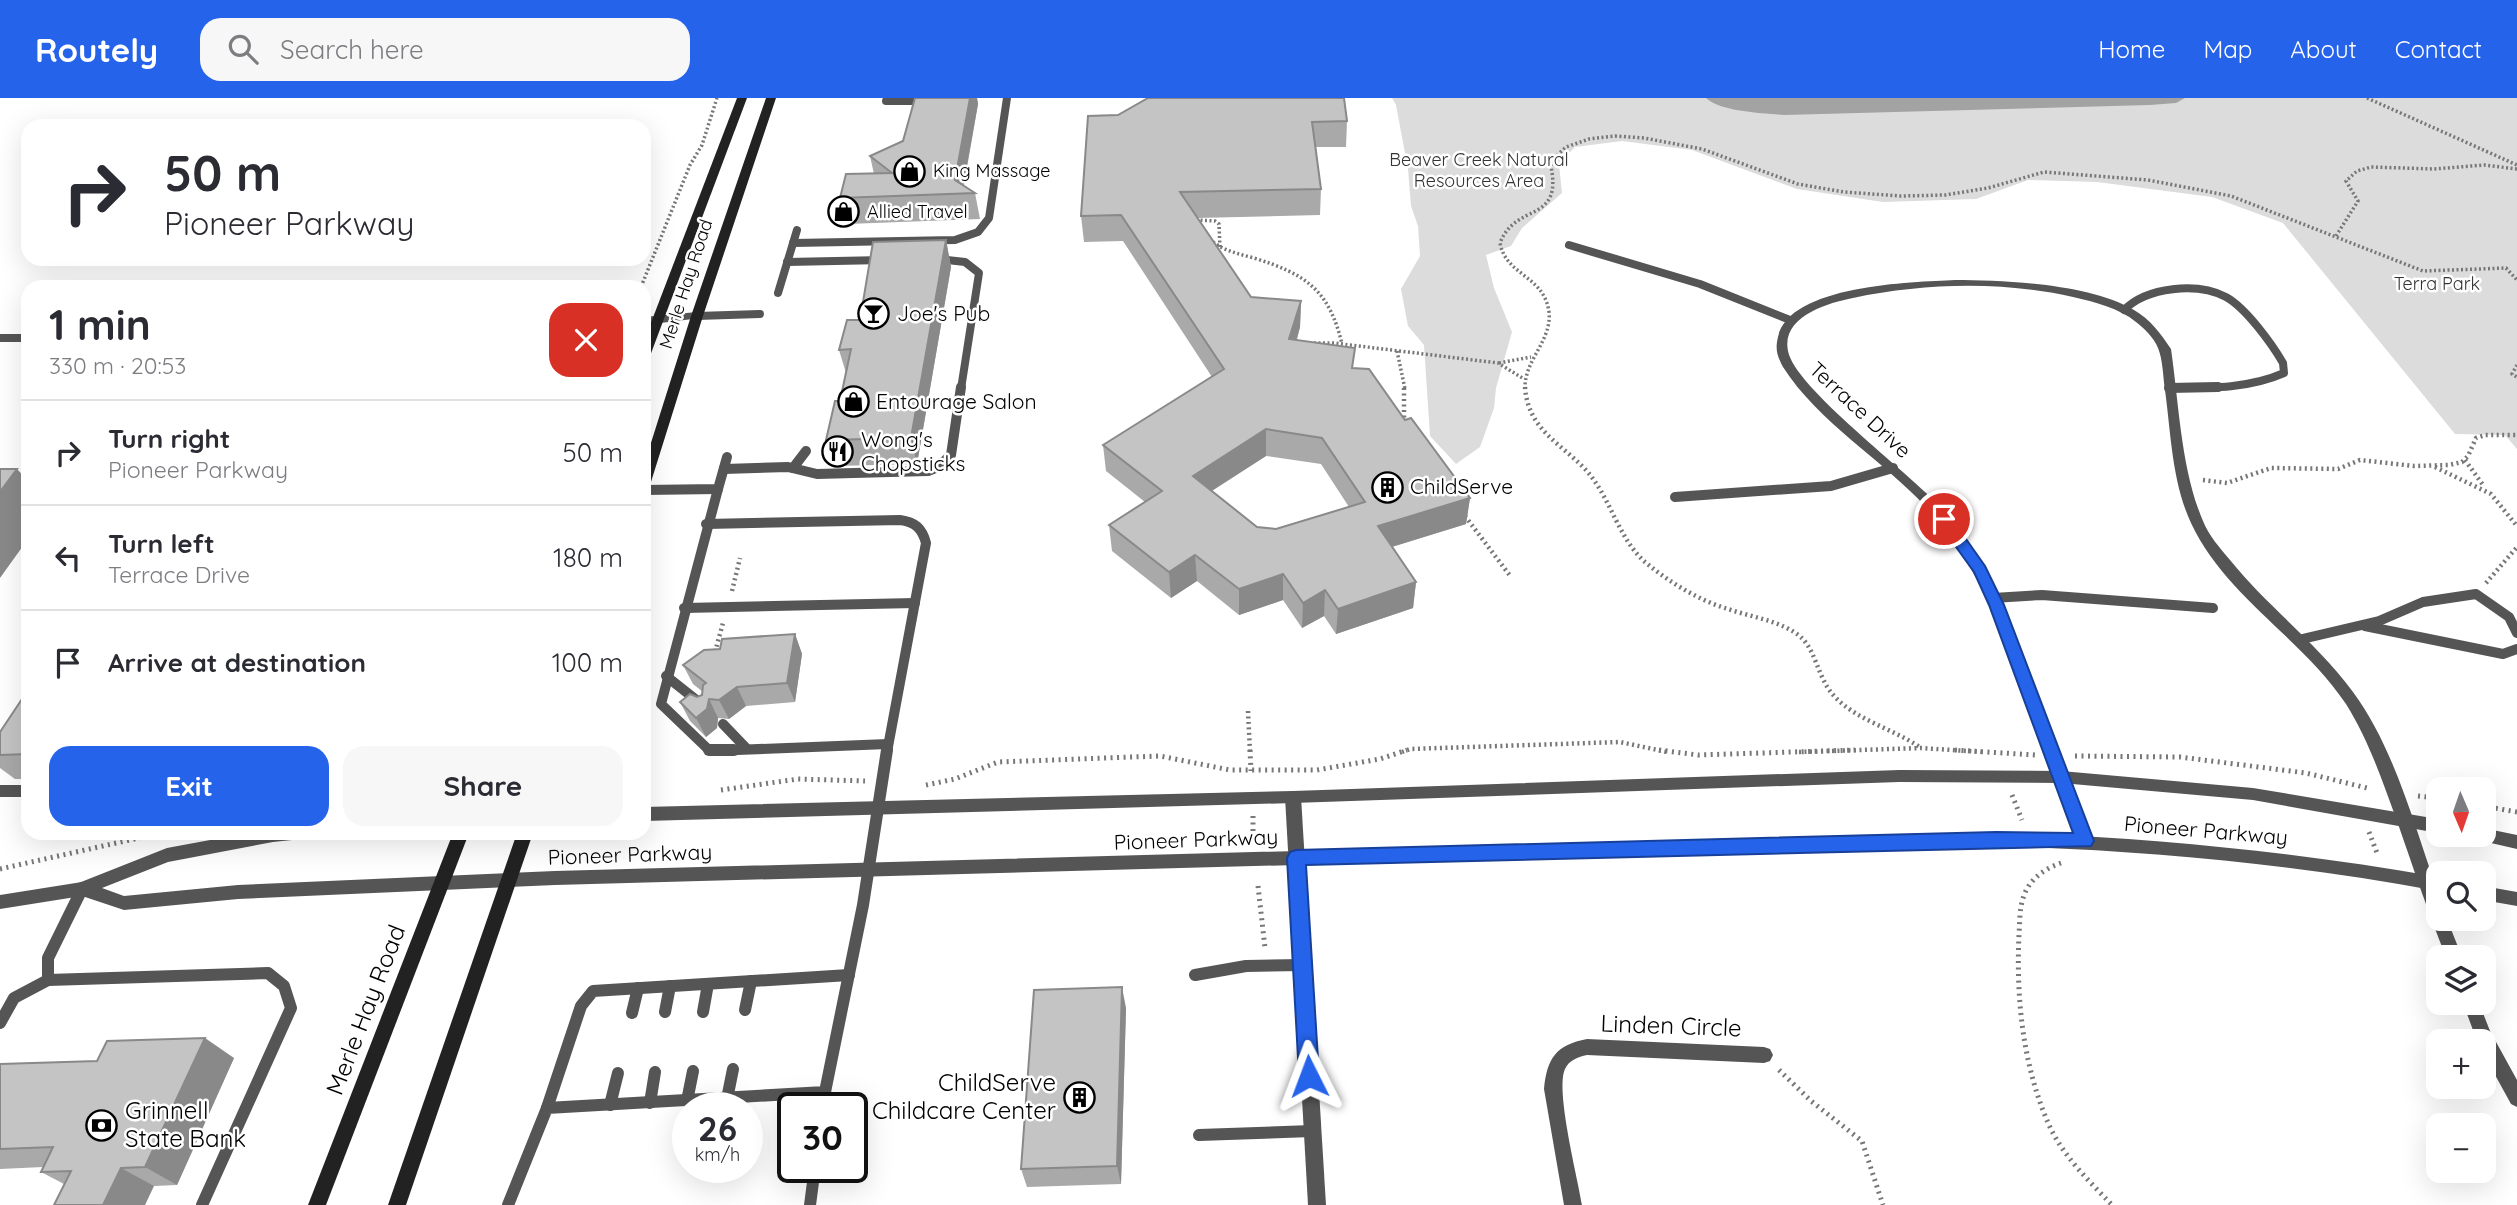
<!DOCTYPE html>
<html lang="en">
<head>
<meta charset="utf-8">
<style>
  :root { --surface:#fff; --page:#f7f7f7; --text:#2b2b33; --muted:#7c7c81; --line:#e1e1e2; --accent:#2563eb }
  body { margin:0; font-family:Quicksand,sans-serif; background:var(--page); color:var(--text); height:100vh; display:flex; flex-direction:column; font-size:26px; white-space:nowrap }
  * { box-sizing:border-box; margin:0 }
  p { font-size:23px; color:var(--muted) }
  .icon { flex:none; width:38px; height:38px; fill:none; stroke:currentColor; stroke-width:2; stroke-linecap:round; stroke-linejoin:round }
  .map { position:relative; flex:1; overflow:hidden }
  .sheet { position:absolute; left:21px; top:182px; width:630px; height:560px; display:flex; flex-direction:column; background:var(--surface); border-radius:21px; box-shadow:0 7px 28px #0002 }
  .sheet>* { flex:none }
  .guide { position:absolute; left:21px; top:21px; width:630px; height:147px; border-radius:21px; box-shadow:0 7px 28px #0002; background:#fff; color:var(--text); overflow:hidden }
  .needle { width:46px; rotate:178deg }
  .buttons { position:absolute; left:2426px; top:679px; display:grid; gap:14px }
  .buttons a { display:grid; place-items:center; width:70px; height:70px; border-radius:14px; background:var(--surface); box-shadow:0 7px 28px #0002; font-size:35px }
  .speed { position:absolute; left:672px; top:994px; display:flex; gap:14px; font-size:35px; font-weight:700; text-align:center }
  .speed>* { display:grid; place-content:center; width:91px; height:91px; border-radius:50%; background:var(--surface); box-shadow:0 7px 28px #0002; line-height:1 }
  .speed small { font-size:18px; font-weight:400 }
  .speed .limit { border:4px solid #111; border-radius:10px; background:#fff; color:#111 }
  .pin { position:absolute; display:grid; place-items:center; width:60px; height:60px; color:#fff; margin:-30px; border:4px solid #fff; border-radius:50%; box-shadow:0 2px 7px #0007 }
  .me { position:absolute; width:77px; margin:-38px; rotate:357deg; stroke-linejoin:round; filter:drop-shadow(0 0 5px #0008) }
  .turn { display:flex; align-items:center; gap:24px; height:147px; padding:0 28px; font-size:32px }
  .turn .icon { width:91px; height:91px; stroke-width:2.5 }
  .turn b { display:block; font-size:49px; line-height:60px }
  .round { display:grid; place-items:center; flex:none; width:74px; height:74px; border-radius:21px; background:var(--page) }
  .summary { display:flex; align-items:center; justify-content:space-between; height:119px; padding:0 28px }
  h1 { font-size:42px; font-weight:700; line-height:52px }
  .cta { display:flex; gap:14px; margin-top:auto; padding:14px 28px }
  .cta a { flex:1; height:80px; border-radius:21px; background:var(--accent); color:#fff; font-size:28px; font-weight:700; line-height:80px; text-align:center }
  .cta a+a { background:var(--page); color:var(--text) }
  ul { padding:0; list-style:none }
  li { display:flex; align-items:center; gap:21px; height:105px; padding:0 28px; border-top:2px solid var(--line) }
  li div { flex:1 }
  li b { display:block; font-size:26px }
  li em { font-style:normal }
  header { display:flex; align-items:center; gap:42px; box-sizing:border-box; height:98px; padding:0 35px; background:var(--accent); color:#fff }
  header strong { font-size:33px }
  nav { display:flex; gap:38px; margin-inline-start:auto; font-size:24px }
  .search { width:490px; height:63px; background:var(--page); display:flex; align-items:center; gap:18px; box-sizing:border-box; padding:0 24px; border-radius:21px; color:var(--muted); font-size:26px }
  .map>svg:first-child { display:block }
  .green { fill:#dcdcdc }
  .water { fill:#a3a3a3 }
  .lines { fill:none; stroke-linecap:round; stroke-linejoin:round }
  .path-far2 { stroke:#777; stroke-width:3.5; stroke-dasharray:2 2.5; stroke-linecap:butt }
  .path-far1 { stroke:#777; stroke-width:4.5; stroke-dasharray:2 3.5; stroke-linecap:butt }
  .path { stroke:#777; stroke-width:5; stroke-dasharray:2 4.5; stroke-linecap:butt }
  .service-far2 { stroke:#555; stroke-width:8 }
  .service-far1 { stroke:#555; stroke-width:10 }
  .service { stroke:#555; stroke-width:12 }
  .minor { fill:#555; fill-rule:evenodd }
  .tertiary { fill:#555; fill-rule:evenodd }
  .secondary { fill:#222; fill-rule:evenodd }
  .wall { fill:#a9a9a9; fill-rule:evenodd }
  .shaded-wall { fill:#898989 }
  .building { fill:#c4c4c4; stroke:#898989; stroke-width:2; fill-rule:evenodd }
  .route { fill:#2563eb; stroke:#184099; stroke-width:2 }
  .labels { text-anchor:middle; stroke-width:5; stroke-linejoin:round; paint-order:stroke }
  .far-park-label { font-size:18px; fill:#333; stroke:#fff }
  .far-poi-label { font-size:18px; fill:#000; stroke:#fff; text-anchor:start }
  .far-street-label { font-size:18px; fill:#000; stroke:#fff }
  .poi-label { font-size:21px; fill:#000; stroke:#fff; text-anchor:start }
  .street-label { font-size:21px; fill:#000; stroke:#fff }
  .near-street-label { font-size:24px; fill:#000; stroke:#fff }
  .near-poi-label { font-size:24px; fill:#000; stroke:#fff; text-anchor:end }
</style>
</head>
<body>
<header>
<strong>Routely</strong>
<div class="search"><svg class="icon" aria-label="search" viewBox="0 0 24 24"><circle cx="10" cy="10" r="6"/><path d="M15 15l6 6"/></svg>Search here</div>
<nav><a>Home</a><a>Map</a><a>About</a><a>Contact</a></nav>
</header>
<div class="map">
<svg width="2517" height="1107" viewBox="0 0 2517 1107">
  <rect width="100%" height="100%" fill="#fff"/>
  <path class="green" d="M1392,0H2517V351L2505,337L2455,336L2283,125L2212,99L2097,84L2028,82L1976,101L1883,104L1797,91L1692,52L1622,43L1575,49L1559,66L1562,95L1522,130L1511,148L1486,157L1494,190L1512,234L1496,290L1494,310L1480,349L1456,366L1430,338L1424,247L1408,228L1401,191L1420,158L1418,128L1411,108L1408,71L1396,7Z"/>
  <path class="water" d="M1706,0H2185L2176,5L2150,7L1784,17C1763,15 1721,14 1706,0Z"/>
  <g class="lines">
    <g class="path-far2">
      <path d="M2367,0L2517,67"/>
      <path d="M1196,122L1215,123L1219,126L1220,150"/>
      <path d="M2336,138L2358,103L2346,83L2357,73L2371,69L2434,71L2484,67L2517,71"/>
      <path d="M1213,144C1225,153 1239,156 1254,160C1305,176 1329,191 1342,246"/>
      <path d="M641,189L690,67L702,47L717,0"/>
      <path d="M1314,245H1334L1498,265L1524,281"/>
      <path d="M1397,253L1405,291"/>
      <path d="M1499,265L1531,259"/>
      <path d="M2517,267L2512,276L2517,279"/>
      <path d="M1525,291C1524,262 1552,243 1549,214C1544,177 1506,178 1500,145C1516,103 1565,127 1550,64L1566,49L1589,41L1615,38L1644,40L1702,51L1798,86L1844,94L1901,98L1945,97L1988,90L2044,74L2148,82L2231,98L2423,173L2506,170L2517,182"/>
    </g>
    <g class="path-far1">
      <path d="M1525,289C1528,331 1559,344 1585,371C1611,399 1617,439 1645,464C1669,484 1698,502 1728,511C1751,519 1777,522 1797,536C1817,550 1816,579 1835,599C1858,623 1894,631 1921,650"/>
      <path d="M1404,325V289"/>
      <path d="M2465,362L2483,387"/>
      <path d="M2435,369L2491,396L2517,428"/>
      <path d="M2203,382L2227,385L2271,370L2338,371L2360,362L2414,368L2449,367L2462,364L2468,358L2476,340L2485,337H2517"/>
      <path d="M1465,418L1511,479"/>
      <path d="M2486,485L2517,449"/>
      <path d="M732,493L740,460"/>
      <path d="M715,554L723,525"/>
      <path d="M1248,613L1250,654"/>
      <path d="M1402,654L1410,651L1620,644L1667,654"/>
      <path d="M1799,654L1921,650L1983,654"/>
    </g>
    <g class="path">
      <path d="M1250,652L1251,673"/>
      <path d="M1659,652L1698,657L1855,652"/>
      <path d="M1955,652L2035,657"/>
      <path d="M2075,658L2180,659L2306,675L2371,691"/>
      <path d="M926,687L955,681L998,664L1160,658L1230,672H1317L1380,661L1407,652"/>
      <path d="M721,692L798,681L865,683"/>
      <path d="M2012,697L2022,722"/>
      <path d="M2418,698L2438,700"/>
      <path d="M2483,708L2517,714"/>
      <path d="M1253,718V741"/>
      <path d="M2369,734L2377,755"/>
      <path d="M2061,765C2046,770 2031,780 2025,795C2019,808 2020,823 2019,837C2016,901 2023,968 2049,1027C2063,1058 2089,1083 2112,1107"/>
      <path d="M0,771L161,735"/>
      <path d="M1258,788L1265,850"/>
      <path d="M1779,972L1811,1003L1862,1043L1883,1107"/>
    </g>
    <g class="service-far2">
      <path d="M886,3H928"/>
      <path d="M793,145L955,142L978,134L989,120L1007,0"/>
      <path d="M1569,147L1700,186L1790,222"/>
      <path d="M938,161L965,164L979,175L961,291"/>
      <path d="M787,164L884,162"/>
      <path d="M778,195L797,132"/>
      <path d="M2124,212C2147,189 2197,184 2226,199C2246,210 2272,246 2283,265L2284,275C2248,291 2208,290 2169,290"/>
      <path d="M697,218L760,216"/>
    </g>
    <g class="service-far1">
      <path d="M2169,290L2218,289"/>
      <path d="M793,370L806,353"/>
      <path d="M724,371L788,369L817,376L928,373L938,369L951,357L961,289"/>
      <path d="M718,391L661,606L710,653L888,646"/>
      <path d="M644,392L718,391L727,359"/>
      <path d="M1675,399L1831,388L1893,370"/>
      <path d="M706,426L900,422C915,424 922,430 926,445L887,654"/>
      <path d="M1993,500L2042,497L2213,510"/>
      <path d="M684,510L915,505"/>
      <path d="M2365,528L2503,556L2517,551"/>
      <path d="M2298,542L2379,523L2423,504L2476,496L2509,519L2517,535"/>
      <path d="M666,578L700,605"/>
      <path d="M723,626L746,650"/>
    </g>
    <g class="service">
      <path d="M709,652H734"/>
      <path d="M0,693H28"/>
      <path d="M82,791L48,860V882L268,875L284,888L291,910L202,1107"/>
      <path d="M1195,877L1246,868L1303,867"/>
      <path d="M745,912L751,883"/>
      <path d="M665,914L670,888"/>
      <path d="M703,914L708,886"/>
      <path d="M632,915L638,890"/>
      <path d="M0,925L14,900L48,882"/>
      <path d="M727,1001L733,971"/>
      <path d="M687,1003L693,973"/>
      <path d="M650,1005L655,974"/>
      <path d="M610,1007L618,975"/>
      <path d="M547,1010L581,908L593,893L849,877"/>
      <path d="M823,1010L825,994"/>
      <path d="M1199,1037L1312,1033"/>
      <path d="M508,1107L547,1010L825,994L863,807L887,652"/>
      <path d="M810,1107L815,1069"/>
    </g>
    <g class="minor">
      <path d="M1955,182C2005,182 2090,186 2134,212C2150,221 2161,236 2171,251C2179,306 2181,372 2203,423C2209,438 2220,450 2230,462C2268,509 2318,546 2353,594C2395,651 2414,728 2438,794V821H2447L2462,859H2446C2428,814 2413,769 2397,723C2382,682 2369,643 2346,606C2302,540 2225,498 2191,425C2172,384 2171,336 2165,292C2163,279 2163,262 2158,250C2154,240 2144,230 2136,224C2119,210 2095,204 2073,199C2001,183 1925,185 1853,200C1827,205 1781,219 1788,253C1795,291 1917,380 1948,417C1991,469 2012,529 2036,591C2055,642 2074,692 2093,743L2090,748L2085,750L2080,748L1990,507C1973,472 1953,438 1927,410C1883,362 1818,324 1783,269C1777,258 1775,251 1778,239C1789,187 1912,184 1955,182Z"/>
      <path d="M697,214L703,218L701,220L644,227V219Z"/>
      <rect x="0" y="236" width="28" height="8"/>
      <path d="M1293,693L1298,694L1301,699L1326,1107H1308L1285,699L1288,694Z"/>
      <path d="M82,784L88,786L90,791L88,796L82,798L0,811V797Z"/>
      <path d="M2463,905H2479L2490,933L2517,982V1009L2511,1006L2483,955V943H2477Z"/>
      <path d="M1587,941L1764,949L1770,951L1773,957L1770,963L1764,965L1587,957C1578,959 1569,962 1565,971C1555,992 1578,1081 1582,1107H1564L1544,991C1547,960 1556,947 1587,941Z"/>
    </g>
    <g class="tertiary">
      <path d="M1899,672L2061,673L2253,690L2438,721V735L2253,702L2061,685L1899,684L1293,705L644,723V709L1293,693Z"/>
      <path d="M2483,730L2517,737V751L2478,742L2475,737H2483Z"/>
      <path d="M1996,734C2145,739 2291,753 2438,779V793C2291,766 2145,752 1996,748L555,787L238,801L124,812L76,796L74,791L76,786L167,750L248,735H314L311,740L273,744L168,764L102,790L124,798L238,787L555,773Z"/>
      <path d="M2483,788L2517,794V808L2483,802Z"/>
    </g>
    <g class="secondary">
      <path d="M737,0H747L650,258L644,262V243Z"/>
      <path d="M766,0H776L703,218L650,387L644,391V367L691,218Z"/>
      <path d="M453,735H469L326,1107H308Z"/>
      <path d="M517,735H533L406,1107H388Z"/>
    </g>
  </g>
  <g class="wall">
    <path d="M915,0H977L978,6L964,87L975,95L980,121L847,126L840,100L874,76L870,58L903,43Z"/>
    <path d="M1118,17L1347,23L1346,49H1316L1321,91L1320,117L1197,120L1251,199L1301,203L1300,229L1297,242L1354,270L1405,322L1470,400L1466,426L1392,449L1416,484L1413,510L1336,536L1324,518L1302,530L1283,502L1239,517L1197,483L1171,500L1112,453L1109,427L1145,404L1106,373L1103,347L1212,279L1123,143L1084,144L1081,118ZM1266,358L1321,366L1349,409L1276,431L1257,429L1212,393Z"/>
    <path d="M946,142L951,169L917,366L835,368L826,342L840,303L846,275L839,252L860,222Z"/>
    <path d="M795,536L802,556L795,604L746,608L729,621L718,620L717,630L706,639L690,623L680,604L702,597L703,594L693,586L683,567L720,551Z"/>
    <path d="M28,592V681H15L0,670V634Z"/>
    <path d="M1126,910L1121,1086L1027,1089L1021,1071Z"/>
    <path d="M234,960L177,1087L154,1088L64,1086L41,1074L43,1069L0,1071V966Z"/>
  </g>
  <g class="shaded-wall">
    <path d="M970,0H977L978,6L962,95L955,82Z"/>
    <path d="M946,142L951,169L917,366L911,340Z"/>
    <path d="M1301,203L1300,229L1289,267V241Z"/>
    <path d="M1266,331V358L1194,404L1193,378Z"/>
    <path d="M17,371L28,383V441L0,480V394Z"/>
    <path d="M1470,400L1466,426L1375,454L1378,428Z"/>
    <path d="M1195,457L1197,483L1171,500L1169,474Z"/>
    <path d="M1283,476V502L1239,517V491Z"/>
    <path d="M1416,484L1413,510L1336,536L1338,511Z"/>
    <path d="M1325,492L1324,518L1302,530L1303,505Z"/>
    <path d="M795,536L802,556L795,604L787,585Z"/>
    <path d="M737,589L746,608L729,621L719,602Z"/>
    <path d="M709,601L718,620L717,630L706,639L696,620Z"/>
    <path d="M1122,889L1126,910L1121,1086L1117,1068Z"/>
    <path d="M205,940L234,960L177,1087L145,1069Z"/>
    <path d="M121,1070L154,1088L145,1107H103Z"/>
  </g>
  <g class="building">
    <path d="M915,0H970L955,82L975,95L840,100L846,76L892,75L870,58L903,43Z"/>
    <path d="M1148,0H1344L1347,23L1312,24L1321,91L1180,94L1251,199L1301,203L1289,241L1355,250L1352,270L1369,271L1405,322L1411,320L1470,400L1378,428L1416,484L1338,511L1325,492L1303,505L1283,476L1239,491L1195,457L1169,474L1109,427L1162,393L1103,347L1224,271L1121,117L1081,118L1088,18L1118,17ZM1266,331L1322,340L1365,404L1276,431L1257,429L1193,378Z"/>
    <path d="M946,142L911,340L826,342L835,303H840L851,251L839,252L847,222H860L873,144Z"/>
    <path d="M0,371H17L0,394Z"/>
    <path d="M795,536L787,585L737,589L719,602L709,601L707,611L696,620L680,604L690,596L697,599L702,597L703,587L706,585L683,567L704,552L720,551L722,541Z"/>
    <path d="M28,592V656L0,657V634Z"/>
    <path d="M1122,889L1117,1068L1021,1071L1034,892Z"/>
    <path d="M205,940L145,1069L121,1070L103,1107H54L71,1073L41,1074L53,1049L0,1051V966L97,963L107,943Z"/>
  </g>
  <path class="route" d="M1944,416L1949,417L1985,468L2004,507L2094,743L2091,748L1306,767L1319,978L1316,985L1309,988L1302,985L1299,978L1287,760L1290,754L1296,752L1996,734L2073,735L1989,507L1974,474L1936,421Z"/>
  <defs>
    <symbol id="shop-ring" viewBox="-11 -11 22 22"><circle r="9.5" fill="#fff" stroke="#000" stroke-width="1.5"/><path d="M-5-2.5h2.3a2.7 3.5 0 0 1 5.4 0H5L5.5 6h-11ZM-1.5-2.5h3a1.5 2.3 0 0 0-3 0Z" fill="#000"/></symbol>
    <symbol id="bar-ring" viewBox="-11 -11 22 22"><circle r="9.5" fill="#fff" stroke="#000" stroke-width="1.5"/><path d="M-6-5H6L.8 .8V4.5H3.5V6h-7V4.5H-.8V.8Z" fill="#000"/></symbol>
    <symbol id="restaurant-ring" viewBox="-11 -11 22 22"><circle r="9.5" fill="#fff" stroke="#000" stroke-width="1.5"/><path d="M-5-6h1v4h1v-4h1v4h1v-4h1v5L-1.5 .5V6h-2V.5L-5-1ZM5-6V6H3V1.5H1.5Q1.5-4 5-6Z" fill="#000"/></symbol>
    <symbol id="building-ring" viewBox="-11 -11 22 22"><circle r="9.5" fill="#fff" stroke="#000" stroke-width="1.5"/><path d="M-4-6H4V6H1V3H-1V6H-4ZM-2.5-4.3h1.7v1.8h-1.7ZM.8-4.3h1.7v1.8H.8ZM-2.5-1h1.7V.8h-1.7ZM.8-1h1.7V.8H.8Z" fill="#000"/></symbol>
    <symbol id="bank-ring" viewBox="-11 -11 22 22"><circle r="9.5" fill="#fff" stroke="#000" stroke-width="1.5"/><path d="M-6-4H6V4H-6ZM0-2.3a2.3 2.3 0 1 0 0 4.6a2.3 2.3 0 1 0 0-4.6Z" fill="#000"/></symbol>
  </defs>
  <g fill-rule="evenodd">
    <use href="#shop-ring" x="892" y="56" width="35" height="35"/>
    <use href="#shop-ring" x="826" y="96" width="35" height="35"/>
    <use href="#bar-ring" x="856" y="198" width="35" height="35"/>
    <use href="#shop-ring" x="836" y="286" width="35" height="35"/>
    <use href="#restaurant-ring" x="820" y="336" width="35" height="35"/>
    <use href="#building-ring" x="1370" y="372" width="35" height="35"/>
    <use href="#building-ring" x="1062" y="982" width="35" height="35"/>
    <use href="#bank-ring" x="84" y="1010" width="35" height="35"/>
  </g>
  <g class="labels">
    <g class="far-park-label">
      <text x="1479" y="68">Beaver Creek Natural<tspan x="1479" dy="21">Resources Area</tspan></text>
      <text x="2437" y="192">Terra Park</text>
    </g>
    <g class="far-poi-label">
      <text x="933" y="79">King Massage</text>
      <text x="867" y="120">Allied Travel</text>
    </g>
    <g class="far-street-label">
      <text transform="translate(686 186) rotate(-72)" y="6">Merle Hay Road</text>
    </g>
    <g class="poi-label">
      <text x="897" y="223">Joe's Pub</text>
      <text x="876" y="311">Entourage Salon</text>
      <text x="861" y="349">Wong's<tspan x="861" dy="24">Chopsticks</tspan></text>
      <text x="1410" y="396">ChildServe</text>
    </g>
    <g class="street-label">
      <text transform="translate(1860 312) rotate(43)" y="7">Terrace Drive</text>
      <text transform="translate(2206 733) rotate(5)" y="7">Pioneer Parkway</text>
      <text transform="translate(1196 742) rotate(-2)" y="7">Pioneer Parkway</text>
      <text transform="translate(630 757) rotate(-2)" y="7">Pioneer Parkway</text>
    </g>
    <g class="near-street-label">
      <text transform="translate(366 912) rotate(-69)" y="8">Merle Hay Road</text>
      <text transform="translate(1671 928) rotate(2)" y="8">Linden Circle</text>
    </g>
    <g class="near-poi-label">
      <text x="1056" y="993">ChildServe<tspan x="1056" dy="28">Childcare Center</tspan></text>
      <text x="125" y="1021" text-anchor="start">Grinnell<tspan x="125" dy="28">State Bank</tspan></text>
    </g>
  </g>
</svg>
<div class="buttons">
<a><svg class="needle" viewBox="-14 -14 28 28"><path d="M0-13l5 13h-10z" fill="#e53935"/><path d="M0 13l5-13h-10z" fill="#7c7c81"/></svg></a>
<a><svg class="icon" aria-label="search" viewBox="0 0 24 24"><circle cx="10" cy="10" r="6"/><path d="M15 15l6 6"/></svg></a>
<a><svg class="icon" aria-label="layers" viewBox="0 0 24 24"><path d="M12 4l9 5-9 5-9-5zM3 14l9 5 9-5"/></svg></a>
<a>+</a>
<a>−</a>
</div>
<div class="speed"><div>26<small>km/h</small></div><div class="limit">30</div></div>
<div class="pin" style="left:1944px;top:421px;background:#d93025"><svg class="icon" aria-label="arrive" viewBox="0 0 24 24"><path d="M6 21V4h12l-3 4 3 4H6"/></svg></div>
<svg class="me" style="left:1309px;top:978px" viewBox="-20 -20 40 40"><path d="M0-17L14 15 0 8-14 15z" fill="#2563eb" stroke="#fff" stroke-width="4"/></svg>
<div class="guide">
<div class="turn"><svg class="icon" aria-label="right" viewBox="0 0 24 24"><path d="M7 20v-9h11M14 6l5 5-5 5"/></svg><div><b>50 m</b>Pioneer Parkway</div></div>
</div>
<section class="sheet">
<div class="summary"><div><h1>1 min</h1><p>330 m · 20:53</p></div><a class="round" style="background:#d93025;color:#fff"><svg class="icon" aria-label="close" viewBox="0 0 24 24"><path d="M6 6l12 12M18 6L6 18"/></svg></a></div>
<ul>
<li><svg class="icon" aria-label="right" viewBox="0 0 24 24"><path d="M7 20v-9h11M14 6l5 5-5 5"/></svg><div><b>Turn right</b><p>Pioneer Parkway</p></div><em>50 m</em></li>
<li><svg class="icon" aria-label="left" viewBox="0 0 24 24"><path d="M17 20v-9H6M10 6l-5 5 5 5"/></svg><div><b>Turn left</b><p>Terrace Drive</p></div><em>180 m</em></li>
<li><svg class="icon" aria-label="arrive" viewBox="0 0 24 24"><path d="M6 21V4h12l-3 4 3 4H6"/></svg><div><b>Arrive at destination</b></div><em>100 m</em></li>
</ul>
<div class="cta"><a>Exit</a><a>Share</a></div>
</section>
</div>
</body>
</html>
